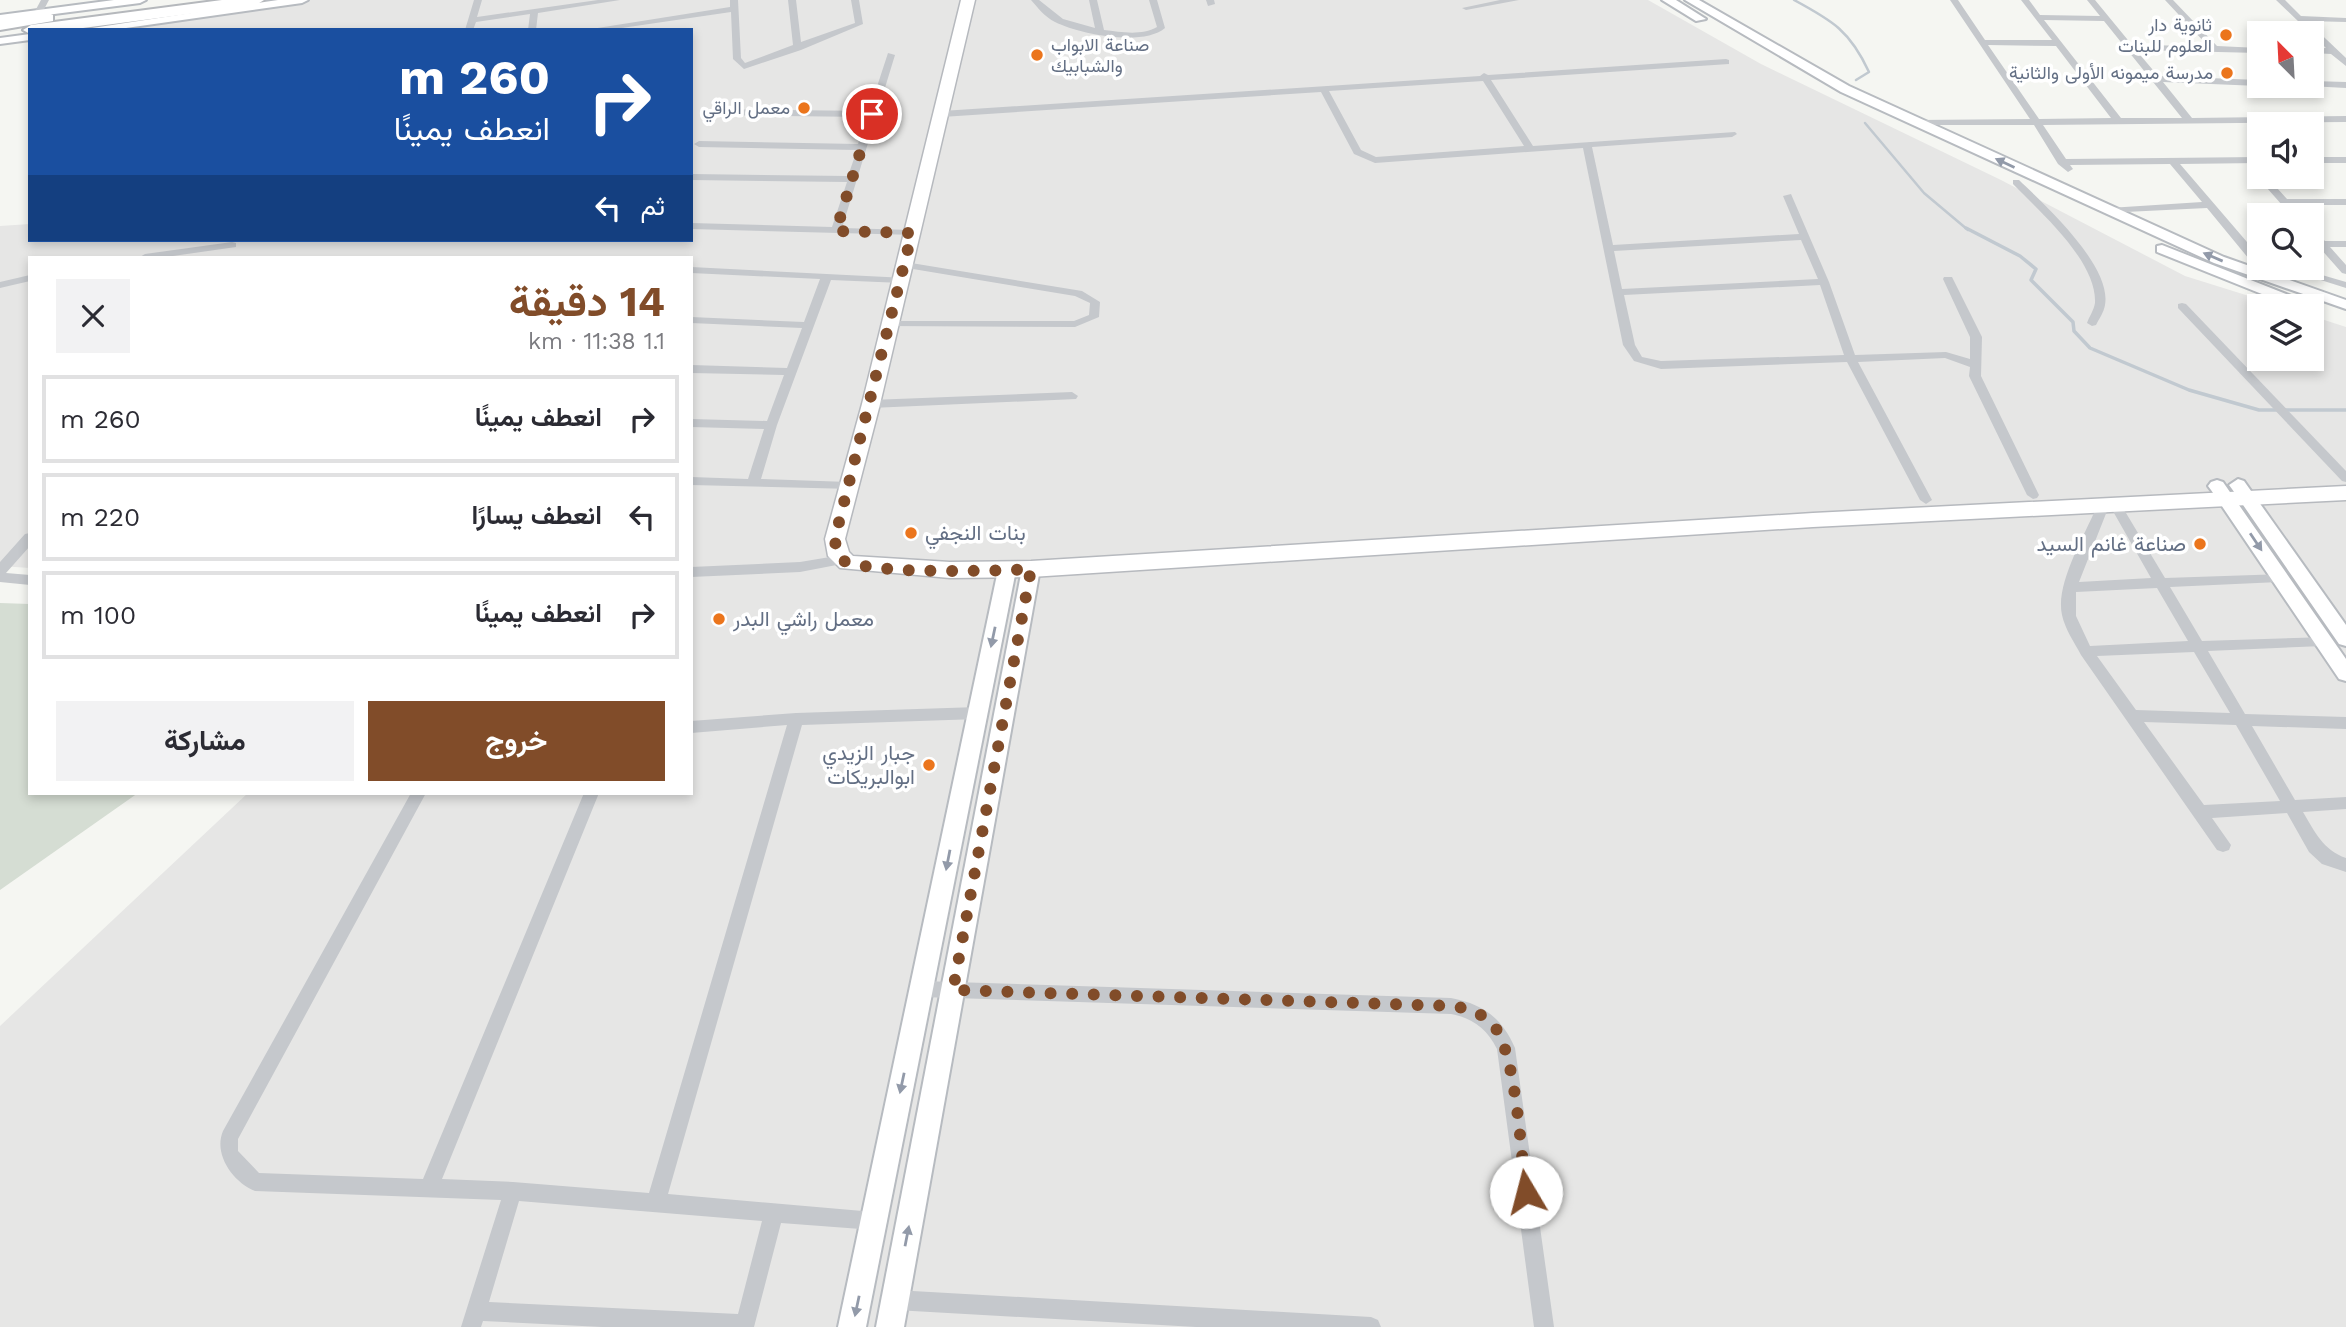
<!DOCTYPE html>
<html lang="ar">
<head>
<meta charset="utf-8">
<style>
  :root { --surface:#fff; --page:#f2f2f3; --text:#2b2b33; --muted:#7c7c81; --line:#e1e1e2; --accent:#814c29 }
  body { margin:0; font-family:"Work Sans",Vazirmatn,sans-serif; background:var(--page); color:var(--text); direction:rtl; height:100vh; display:flex; flex-direction:column; font-size:26px; white-space:nowrap }
  * { box-sizing:border-box; margin:0 }
  p { font-size:23px; color:var(--muted) }
  .icon { flex:none; width:38px; height:38px; fill:none; stroke:currentColor; stroke-width:2; stroke-linecap:round; stroke-linejoin:round }
  .map { position:relative; flex:1; overflow:hidden; direction:ltr }
  .panel { position:absolute; left:28px; top:256px; width:665px; height:539px; display:flex; flex-direction:column; background:var(--surface); border-radius:0px; box-shadow:0 4px 10px #0003; direction:rtl }
  .panel>* { flex:none }
  .banner { position:absolute; left:28px; top:28px; width:665px; height:214px; border-radius:0px; box-shadow:0 4px 10px #0003; direction:rtl; background:#1a4fa0; color:#fff; overflow:hidden }
  .needle { width:46px; rotate:336deg }
  .controls { position:absolute; left:2247px; top:21px; display:grid; gap:14px }
  .controls a { display:grid; place-items:center; width:77px; height:77px; border-radius:0px; background:var(--surface); box-shadow:0 4px 10px #0003; font-size:35px }
  .pin { position:absolute; display:grid; place-items:center; width:60px; height:60px; color:#fff; margin:-30px; border:4px solid #fff; border-radius:50%; box-shadow:0 2px 7px #0007 }
  .me { position:absolute; width:77px; margin:-38px; rotate:352deg; stroke-linejoin:round; filter:drop-shadow(0 0 5px #0008) }
  .turn { display:flex; align-items:center; gap:24px; height:147px; padding:0 28px; font-size:32px }
  .turn .icon { width:91px; height:91px; stroke-width:2.5 }
  .turn b { display:block; font-size:49px; line-height:60px }
  .then { display:flex; align-items:center; height:66px; padding:0 28px; background:#0003; gap:14px; font-size:26px }
  .round { display:grid; place-items:center; flex:none; width:74px; height:74px; border-radius:0px; background:var(--page) }
  .summary { display:flex; align-items:center; justify-content:space-between; height:119px; padding:0 28px }
  h1 { font-size:42px; font-weight:700; line-height:52px; color:var(--accent) }
  .action { display:flex; gap:14px; margin-top:auto; padding:14px 28px }
  .action a { flex:1; height:80px; border-radius:0px; background:var(--accent); color:#fff; font-size:28px; font-weight:700; line-height:80px; text-align:center }
  .action a+a { background:var(--page); color:var(--text) }
  ul { padding:0; list-style:none }
  li { display:flex; align-items:center; gap:21px; height:88px; margin:0 14px 10px; padding:0 14px; border:4px solid var(--line); border-radius:0px }
  li div { flex:1 }
  li b { display:block; font-size:26px }
  li em { font-style:normal }
  .map>svg:first-child { display:block }
  .built { fill:#e6e6e5 }
  .green { fill:#d5ddd3 }
  .lines { fill:none; stroke-linecap:round; stroke-linejoin:round }
  .stream-far1 { stroke:#c1c9d0; stroke-width:2.5 }
  .stream { stroke:#c1c9d0; stroke-width:3.5 }
  .secondary-casing { stroke:#b7bbc0; stroke-width:4 }
  .primary-casing { stroke:#b6b9be; stroke-width:3 }
  .highway-casing { stroke:#b5b8bc; stroke-width:4 }
  .street { fill:#c5c8cc; fill-rule:evenodd }
  .secondary { fill:#fff; fill-rule:evenodd }
  .primary { fill:#fff; fill-rule:evenodd }
  .highway { fill:#fff; fill-rule:evenodd }
  .oneway { fill:#929aa9 }
  .route { stroke:#814c29; stroke-width:12; stroke-dasharray:0 21.6 }
  .poi-dot { fill:#eb751c; stroke:#fff; stroke-width:2.5 }
  .labels { text-anchor:middle; stroke-width:7; stroke-linejoin:round; paint-order:stroke }
  .far-poi-label { font-size:18px; fill:#636f84; stroke:#fff; text-anchor:end }
  .poi-label { font-size:21px; fill:#636f84; stroke:#fff; text-anchor:start }
</style>
</head>
<body>
<div class="map">
<svg width="2346" height="1327" viewBox="0 0 2346 1327">
  <rect width="100%" height="100%" fill="#f5f6f2"/>
  <path class="built" d="M288,0H1648L1761,64L2001,180L2185,276L2281,306H2259V359H2312V316L2346,327V1327H0V1026L248,793H691V257H30V568L0,566V226L30,224V240H691V30H132L134,21Z"/>
  <path class="green" d="M0,603L30,604V793H138L0,890Z"/>
  <g class="lines">
    <g class="stream-far1">
      <path d="M1794,0C1833,21 1850,31 1869,72L1856,80"/>
      <path d="M1865,123L1924,193L1968,230"/>
    </g>
    <path class="stream" d="M1966,228L2020,256L2036,269L2031,280L2073,322L2074,331L2090,348L2189,390L2259,410H2346"/>
    <defs>
      <g id="secondary">
        <path d="M114,0H146L140,3L0,21V15Z"/>
        <path d="M278,0H308L302,3L112,30H79Z"/>
        <path d="M1662,0H1676L1706,19L1696,21Z"/>
        <path d="M1685,0H1699L1849,86L2224,257L2346,300V309L2214,263L1841,92Z"/>
        <path d="M30,34V40L0,44V38Z"/>
        <path d="M2162,245L2304,301L2306,304L2292,306L2157,252V246Z"/>
        <path d="M2238,479L2244,481L2346,625V646L2339,644L2232,489L2229,485Z"/>
        <path d="M2217,480L2223,482L2346,659V681L2339,679L2211,490L2208,486L2211,482Z"/>
        <path d="M1031,562L1040,569L904,1327H876L1022,569Z"/>
        <path d="M1007,563L1016,570L866,1327H838L998,570Z"/>
      </g>
      <path id="primary" d="M961,0H975L880,404L845,539L849,552L853,556L950,562L1031,561L1813,513L2346,486V500L1813,527L1031,577L950,578L840,568L828,556L825,539L862,404Z"/>
      <g id="highway">
        <path d="M222,0H264L256,5L68,30H30V34L23,30L31,25Z"/>
        <path d="M48,13L53,15V21L0,30V20Z"/>
      </g>
    </defs>
    <use href="#secondary" class="secondary-casing"/>
    <use href="#primary" class="primary-casing"/>
    <use href="#highway" class="highway-casing"/>
    <g class="street">
      <path d="M41,0H49L41,15H35L34,13Z"/>
      <path d="M474,0H482L477,17L598,0H620L538,13L536,30H528L530,14L476,22L473,30H465Z"/>
      <path d="M730,0H738L741,58L745,63L793,45L788,0H796L801,42L855,23L851,0H859L863,24L801,50L744,69L733,59L731,12L608,30H585L730,7Z"/>
      <path d="M1031,0H1039L1063,19L1095,28L1089,0H1097L1104,30C1121,32 1141,36 1157,27L1149,0H1157L1165,28C1143,47 1079,34 1055,22C1045,17 1038,8 1031,0Z"/>
      <path d="M1206,0H1214L1215,4L1208,6Z"/>
      <path d="M1500,0H1519L1466,10L1462,8Z"/>
      <path d="M1950,0H1958L1985,40H2052L2021,0H2029L2040,15L2100,16L2087,0H2095L2132,45L2208,46L2165,0H2173L2217,46L2259,48V53L2136,50L2158,76L2259,80V86L2163,82L2192,118L2346,116V122L2043,125L2066,159L2259,157V163L2180,164L2259,256V262L2249,259L2207,208L2105,213L2104,211L2109,208L2202,202L2170,164L2070,165L2073,169L2068,172L2058,164L2034,125H1914L1912,123L1917,120L2030,119ZM2044,20L2104,21L2182,118H2121ZM1988,45L2056,46L2111,118L2039,119Z"/>
      <path d="M2276,0H2285L2301,16L2346,18V22L2307,21L2346,58V66L2331,54L2312,53V49L2326,48Z"/>
      <path d="M888,53L895,55L842,228L912,230L917,233L916,235L691,229V223L832,227L847,182L691,180V174L848,176L857,150L699,147L694,144L699,141L858,144L867,117L708,115L703,112L708,109L869,111Z"/>
      <path d="M1726,59L1729,60V64L1491,80L1533,146L1735,132L1737,134L1732,137L1592,147L1613,245L1799,234L1783,196L1791,194L1829,282L1855,355L1946,352L1970,359V337L1943,279L1944,277H1952L1982,337L1981,376L2039,495L2037,498L2033,499L2027,495L1969,376L1970,367L1945,358L1858,362L1932,500L1926,504L1920,500L1847,362L1661,369L1634,361L1623,345L1583,148L1375,163L1354,154L1321,92L942,117L937,114L942,111L1480,76L1484,73L1488,75ZM1483,81L1524,146L1376,157L1361,150L1329,91ZM1801,240L1818,279L1622,289L1614,251ZM1820,285L1844,355L1661,361L1642,357L1635,345L1624,295Z"/>
      <path d="M2312,81L2346,82V88L2309,86H2312Z"/>
      <rect x="2312" y="157" width="34" height="6"/>
      <path d="M2259,175V177H2267L2287,199H2346V205H2292L2301,215H2291L2259,179Z"/>
      <path d="M2013,180H2019C2045,205 2112,266 2105,305C2104,312 2099,319 2096,325L2092,326L2087,323C2089,317 2094,310 2095,303C2097,261 2040,212 2013,184Z"/>
      <path d="M2312,230L2325,241H2346V247H2330L2346,265V274L2342,273L2312,239Z"/>
      <path d="M232,242L236,243V247L166,257H140L145,254Z"/>
      <path d="M905,262L1082,291L1100,302L1099,317L1075,327L886,326L885,324L890,321H1074L1089,315L1090,303L1075,296L901,267V263Z"/>
      <path d="M691,267L906,278L907,280L902,283L831,280L777,425L761,479L849,482L853,483L855,486L853,489L691,485V477L748,479L764,429L691,427V419L767,421L784,375L691,373V365L787,368L802,328L691,323V317L804,322L820,279L691,273Z"/>
      <path d="M2283,268H2298L2346,282V288Z"/>
      <path d="M30,275V281L0,288V282Z"/>
      <path d="M2182,303L2186,304L2346,471V482L2342,481L2178,308V304Z"/>
      <path d="M1072,392L1078,396L1076,399L871,408L865,404L871,400Z"/>
      <path d="M2103,502L2109,506L2079,582L2151,578L2110,506L2116,502L2120,503L2165,578L2284,574L2286,577L2279,582L2170,587L2202,641L2328,637L2330,641L2323,646L2208,651L2245,714L2346,717V729L2252,726L2295,800L2346,797V809L2303,812C2315,832 2323,850 2346,858V872L2322,864L2309,852L2287,813L2212,818L2231,845L2229,850L2223,852L2217,850L2081,655C2074,642 2065,629 2062,615C2055,584 2085,535 2097,506ZM2157,588L2188,641L2090,646L2076,616V592ZM2194,652L2230,713L2136,710L2097,656ZM2144,722L2236,725L2280,801L2204,805Z"/>
      <path d="M30,533V546L6,573L30,575V585L0,582V562L25,534Z"/>
      <path d="M842,555L847,557L849,560L847,563L800,572L691,577V567L800,562Z"/>
      <path d="M978,707L983,709L985,713L983,717L978,719L802,725L668,1194L874,1212L881,1214L883,1221L881,1228L874,1230L781,1223L754,1327H602L483,1321L481,1327H461L501,1200L255,1191C233,1182 213,1154 223,1131L411,793H426L238,1139V1151L259,1173L423,1179L584,793H599L442,1179L513,1182L649,1193L787,725L691,733V721L796,713ZM519,1201L762,1221L738,1314L489,1302Z"/>
      <path d="M921,981L1451,998C1483,1004 1502,1018 1515,1048L1554,1327H1534L1497,1049C1487,1029 1473,1018 1451,1014L921,997L915,995L913,989L915,983Z"/>
      <path d="M895,1290L1371,1317L1378,1320L1381,1327H1196L895,1310L888,1307L885,1300L888,1293Z"/>
    </g>
    <use href="#secondary" class="secondary"/>
    <use href="#primary" class="primary"/>
    <use href="#highway" class="highway"/>
  </g>
  <defs><path id="oneway-solid" d="M-6-.8H1V-3.2L6.5 0L1 3.2V.8H-6Z" transform="scale(1.75)"/></defs>
  <g class="oneway">
    <use href="#oneway-solid" transform="translate(2005 163) rotate(-155)"/>
    <use href="#oneway-solid" transform="translate(2213 257) rotate(-157)"/>
    <use href="#oneway-solid" transform="translate(2256 542) rotate(56)"/>
    <use href="#oneway-solid" transform="translate(993 637) rotate(102)"/>
    <use href="#oneway-solid" transform="translate(948 860) rotate(101)"/>
    <use href="#oneway-solid" transform="translate(902 1083) rotate(102)"/>
    <use href="#oneway-solid" transform="translate(907 1236) rotate(-79)"/>
    <use href="#oneway-solid" transform="translate(857 1306) rotate(102)"/>
  </g>
  <g class="lines">
    <path class="route" d="M872,114L836,231L912,233L835,538L836,551L842,560C872,575 994,571 1031,569L953,990L1451,1006C1467,1008 1483,1013 1494,1026C1516,1053 1521,1154 1526,1192"/>
  </g>
  <g class="poi-dot">
    <circle cx="2226" cy="35" r="7"/>
    <circle cx="1037" cy="55" r="7"/>
    <circle cx="2227" cy="73" r="7"/>
    <circle cx="804" cy="108" r="7"/>
    <circle cx="911" cy="533" r="7"/>
    <circle cx="2200" cy="544" r="7"/>
    <circle cx="719" cy="619" r="7"/>
    <circle cx="929" cy="765" r="7"/>
  </g>
  <g class="labels">
    <g class="far-poi-label">
      <text x="2212" y="31">ثانوية دار<tspan x="2212" dy="21">العلوم للبنات</tspan></text>
      <text x="1051" y="51" text-anchor="start">صناعة الابواب<tspan x="1051" dy="21">والشبابيك</tspan></text>
      <text x="2213" y="79">مدرسة ميمونه الأولى والثانية</text>
      <text x="790" y="114">معمل الراقي</text>
    </g>
    <g class="poi-label">
      <text x="925" y="540">بنات النجفي</text>
      <text x="2186" y="551" text-anchor="end">صناعة غانم السيد</text>
      <text x="733" y="626">معمل راشي البدر</text>
      <text x="915" y="760" text-anchor="end">جبار الزيدي<tspan x="915" dy="24">ابوالبريكات</tspan></text>
    </g>
  </g>
</svg>
<div class="controls">
<a><svg class="needle" viewBox="-14 -14 28 28"><path d="M0-13l5 13h-10z" fill="#e53935"/><path d="M0 13l5-13h-10z" fill="#7c7c81"/></svg></a>
<a><svg class="icon" aria-label="sound" viewBox="0 0 24 24"><path d="M4 9h4l5-4v14l-5-4H4zM17 9q2 3 0 6"/></svg></a>
<a><svg class="icon" aria-label="search" viewBox="0 0 24 24"><circle cx="10" cy="10" r="6"/><path d="M15 15l6 6"/></svg></a>
<a><svg class="icon" aria-label="layers" viewBox="0 0 24 24"><path d="M12 4l9 5-9 5-9-5zM3 14l9 5 9-5"/></svg></a>
</div>
<div class="pin" style="left:872px;top:114px;background:#d93025"><svg class="icon" aria-label="arrive" viewBox="0 0 24 24"><path d="M6 21V4h12l-3 4 3 4H6"/></svg></div>
<svg class="me" style="left:1526px;top:1192px" viewBox="-20 -20 40 40"><circle r="19" fill="#fff"/><path d="M0-13L10 11 0 6-10 11z" fill="#814c29"/></svg>
<div class="banner">
<div class="turn"><svg class="icon" aria-label="right" viewBox="0 0 24 24"><path d="M7 20v-9h11M14 6l5 5-5 5"/></svg><div><b>260 m</b>انعطف يمينًا</div></div>
<div class="then">ثم<svg class="icon" aria-label="left" viewBox="0 0 24 24"><path d="M17 20v-9H6M10 6l-5 5 5 5"/></svg></div>
</div>
<section class="panel">
<div class="summary"><div><h1>14 دقيقة</h1><p>1.1 km · 11:38</p></div><a class="round"><svg class="icon" aria-label="close" viewBox="0 0 24 24"><path d="M6 6l12 12M18 6L6 18"/></svg></a></div>
<ul>
<li><svg class="icon" aria-label="right" viewBox="0 0 24 24"><path d="M7 20v-9h11M14 6l5 5-5 5"/></svg><div><b>انعطف يمينًا</b></div><em>260 m</em></li>
<li><svg class="icon" aria-label="left" viewBox="0 0 24 24"><path d="M17 20v-9H6M10 6l-5 5 5 5"/></svg><div><b>انعطف يسارًا</b></div><em>220 m</em></li>
<li><svg class="icon" aria-label="right" viewBox="0 0 24 24"><path d="M7 20v-9h11M14 6l5 5-5 5"/></svg><div><b>انعطف يمينًا</b></div><em>100 m</em></li>
</ul>
<div class="action"><a>خروج</a><a>مشاركة</a></div>
</section>
</div>
</body>
</html>
